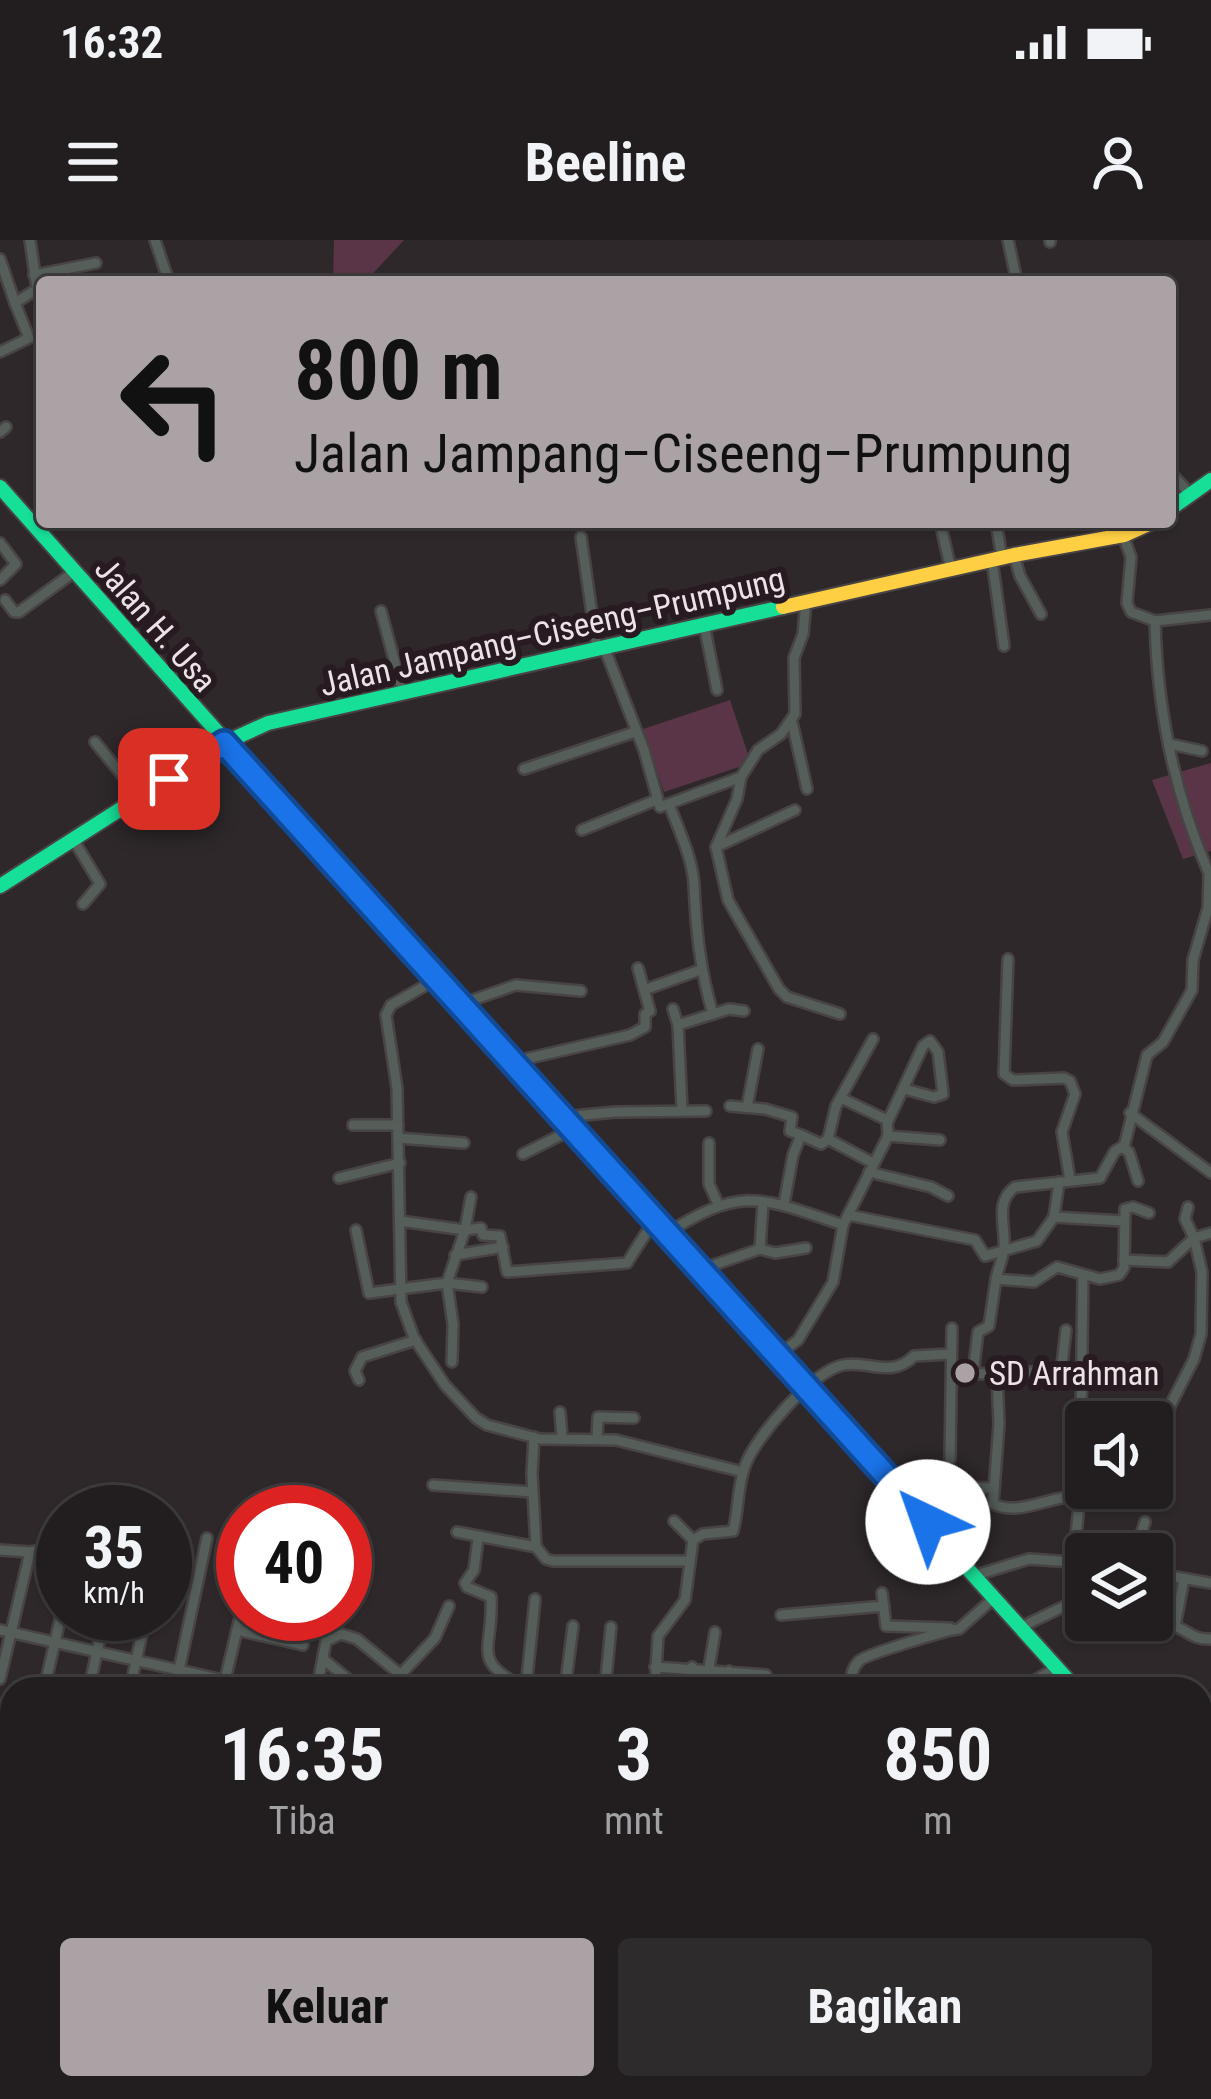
<!DOCTYPE html>
<html lang="id">
<head>
<meta charset="utf-8">
<style>
  :root { --surface:#221e20; --page:#2e2b2d; --text:#f1f3f6; --muted:#a2a2a5; --line:#3f3c3e; --accent:#aaa2a5 }
  body { margin:0; font-family:"Roboto Condensed",sans-serif; background:var(--page); color:var(--text); height:100vh; display:flex; flex-direction:column; font-size:45px; white-space:nowrap }
  * { box-sizing:border-box; margin:0 }
  p { font-size:39px; color:var(--muted) }
  .icon { flex:none; width:66px; height:66px; fill:none; stroke:currentColor; stroke-width:2; stroke-linecap:round; stroke-linejoin:round }
  .map { position:relative; flex:1; overflow:hidden }
  .details { position:absolute; left:0px; top:1437px; width:1212px; height:423px; display:flex; flex-direction:column; background:var(--surface); border-radius:36px 36px 0 0; box-shadow:0 3px 9px #0004,0 0 0 3px var(--line) }
  .details>* { flex:none }
  .guide { position:absolute; left:36px; top:36px; width:1140px; height:252px; border-radius:12px; box-shadow:0 3px 9px #0004,0 0 0 3px var(--line); background:#aaa2a5; color:#111; overflow:hidden }
  .controls { position:absolute; left:1065px; top:1161px; display:grid; gap:24px }
  .controls a { display:grid; place-items:center; width:108px; height:108px; border-radius:12px; background:var(--surface); box-shadow:0 3px 9px #0004,0 0 0 3px var(--line); font-size:60px }
  .speed { position:absolute; left:36px; top:1245px; display:flex; gap:24px; font-size:60px; font-weight:700; text-align:center }
  .speed>* { display:grid; place-content:center; width:156px; height:156px; border-radius:50%; background:var(--surface); box-shadow:0 3px 9px #0004,0 0 0 3px var(--line); line-height:1 }
  .speed small { font-size:30px; font-weight:400 }
  .speed .limit { border:18px solid #d22; background:#fff; color:#111 }
  .pin { position:absolute; display:grid; place-items:center; width:102px; height:102px; color:#fff; margin:-51px; border-radius:24px; box-shadow:0 6px 18px #0006 }
  .me { position:absolute; width:132px; margin:-66px; rotate:318deg; stroke-linejoin:round; filter:drop-shadow(0 0 9px #0008) }
  .turn { display:flex; align-items:center; gap:42px; height:252px; padding:0 60px; font-size:54px }
  .turn .icon { width:156px; height:156px; stroke-width:2.5 }
  .turn b { display:block; font-size:84px; line-height:102px }
  .eta { display:flex; justify-content:space-evenly; align-items:center; height:204px; text-align:center }
  .eta b { font-size:72px; font-weight:700; line-height:84px }
  .button { display:flex; gap:24px; margin-top:auto; padding:24px 60px }
  .button a { flex:1; height:138px; border-radius:12px; background:var(--accent); color:#111; font-size:48px; font-weight:700; line-height:138px; text-align:center }
  .button a+a { background:var(--page); color:var(--text) }
  .status { display:flex; justify-content:space-between; align-items:center; height:84px; padding:0 60px; background:var(--surface); direction:ltr }
  .status svg { height:33px; fill:currentColor }
  header { display:flex; justify-content:space-between; align-items:center; height:156px; padding:0 60px; background:var(--surface); font-size:54px; font-weight:700 }
  .map>svg:first-child { display:block }
  .green { fill:#593547 }
  .water { fill:#1d573f }
  .lines { fill:none; stroke-linecap:round; stroke-linejoin:round }
  .street-casing { stroke:#484345; stroke-width:14 }
  .fast-casing { stroke:#484345; stroke-width:18 }
  .slow-casing { stroke:#484345; stroke-width:18 }
  .street { stroke:#555e59; stroke-width:9 }
  .fast { stroke:#16e098; stroke-width:14 }
  .slow { stroke:#ffcf43; stroke-width:14 }
  .route-casing { stroke:#114b97; stroke-width:30 }
  .route { stroke:#1a73e8; stroke-width:21 }
  .poi-dot { fill:#aaa2a5; stroke:#271b21; stroke-width:4.5 }
  .labels { text-anchor:middle; stroke-width:12; stroke-linejoin:round; paint-order:stroke }
  .street-label { font-size:33px; fill:#ece3e7; stroke:#271b21 }
  .poi-label { font-size:33px; fill:#ece3e7; stroke:#271b21; text-anchor:start }
</style>
</head>
<body>
<div class="status"><b>16:32</b><svg viewBox="0 0 49 12"><path d="M0 12V9h3v3zM5 12V6h3v6zM10 12V3h3v9zM15 12V0h3v12zM26 1h20v11H26zM47 4h2v5h-2z"/></svg></div>
<header><svg class="icon" aria-label="menu" viewBox="0 0 24 24"><path d="M4 6h16M4 12h16M4 18h16"/></svg>Beeline<svg class="icon" aria-label="person" viewBox="0 0 24 24"><circle cx="12" cy="8" r="4"/><path d="M4 21q1-7 8-7t8 7"/></svg></header>
<div class="map">
<svg width="1211" height="1859" viewBox="0 0 1211 1859">
  <rect width="100%" height="100%" fill="#2e282b"/>
  <g class="green">
    <path d="M334,0H404L365,42H333Z"/>
    <path d="M730,460L751,523L664,552L643,489Z"/>
    <path d="M1211,523V611L1183,619L1152,540Z"/>
  </g>
  <g class="water">
    <path d="M0,1662L12,1668V1766L0,1760Z"/>
    <path d="M139,1848H261L267,1859H154Z"/>
  </g>
  <g class="lines">
    <defs>
      <g id="street">
        <path d="M155,0L169,42"/>
        <path d="M1008,0L1017,42"/>
        <path d="M1050,0V2"/>
        <path d="M0,19L15,63"/>
        <path d="M34,35L96,23"/>
        <path d="M0,112L29,98L15,63L37,49L30,0"/>
        <path d="M0,192L6,187"/>
        <path d="M1170,232L1191,255"/>
        <path d="M940,282L951,330"/>
        <path d="M996,282L1002,318"/>
        <path d="M1118,282L1131,317L1127,363L1131,372L1155,381L1211,375"/>
        <path d="M581,297L597,409"/>
        <path d="M0,303L16,324L0,340"/>
        <path d="M1014,315L1020,336L1041,374"/>
        <path d="M992,320L1004,406"/>
        <path d="M5,360L14,372H19L74,332"/>
        <path d="M806,361L803,394L794,418L795,474L781,494L758,510L741,537L737,559L716,607L728,660L779,749L787,757L840,774"/>
        <path d="M381,371L403,453"/>
        <path d="M1155,381C1157,469 1175,556 1210,636"/>
        <path d="M704,384L717,450"/>
        <path d="M604,407L644,510L660,567L741,537"/>
        <path d="M792,482L807,549"/>
        <path d="M95,502L141,558"/>
        <path d="M1170,504L1202,511"/>
        <path d="M524,529L635,492"/>
        <path d="M669,564C678,588 693,619 694,645C696,689 700,731 713,774L729,769L744,771"/>
        <path d="M582,590L656,560"/>
        <path d="M73,599L100,644L83,664"/>
        <path d="M716,607L795,570"/>
        <path d="M1008,719L1004,834L1013,840L1064,838L1070,841L1075,854L1062,892L1070,940"/>
        <path d="M437,739L391,765L386,775L397,848L401,1062L414,1098L445,1145L476,1178L487,1185L540,1199L616,1200L743,1232"/>
        <path d="M644,750L700,730"/>
        <path d="M461,764L516,745L581,751"/>
        <path d="M673,769L678,785L682,870"/>
        <path d="M678,785L713,774"/>
        <path d="M873,799L836,866L828,899L873,923"/>
        <path d="M512,822L630,795L645,787V774L650,771L638,728"/>
        <path d="M730,866L765,869L792,877L790,891L801,895L793,915L784,964"/>
        <path d="M747,867L758,809"/>
        <path d="M1130,873L1211,933"/>
        <path d="M564,877L615,872L706,871"/>
        <path d="M888,881L923,806L930,801L938,812L943,854L934,857L904,849"/>
        <path d="M353,885H398"/>
        <path d="M801,895L821,904L828,899"/>
        <path d="M888,896L940,900"/>
        <path d="M398,898L464,903"/>
        <path d="M709,903V944L718,964"/>
        <path d="M1124,907L1147,815L1163,802L1192,750L1193,720L1208,668L1209,636"/>
        <path d="M523,914L573,889"/>
        <path d="M869,932L931,947L948,956"/>
        <path d="M339,938L400,923"/>
        <path d="M1138,941L1129,912L1122,907L1115,911L1100,938L1015,947C994,962 1006,986 1004,1008C1003,1018 998,1029 996,1039L1034,1042L1057,1027L1100,1039L1119,1035L1124,1028L1125,969L1133,967L1149,973"/>
        <path d="M848,975L975,1000L985,1016L1037,1001L1054,977L1059,942"/>
        <path d="M1054,977L1123,981"/>
        <path d="M400,981L465,990L481,988L483,995L500,996L507,1032L627,1023L653,982"/>
        <path d="M356,990L369,1053L447,1043L482,1047"/>
        <path d="M664,995C742,945 760,957 843,985"/>
        <path d="M760,1009L763,962"/>
        <path d="M455,1015L503,1007"/>
        <path d="M1124,1020L1168,1022L1194,998L1211,993"/>
        <path d="M699,1030L760,1009L775,1013L806,1008"/>
        <path d="M996,1039L989,1086L978,1092L973,1134L1084,1130"/>
        <path d="M778,1115L798,1100L833,1042L843,985L888,896L887,880L841,858"/>
        <path d="M452,1122L453,1084L447,1043L465,990L471,957"/>
        <path d="M1061,1133L1066,1090"/>
        <path d="M997,1135L999,1184L993,1264C1020,1277 1051,1255 1080,1256"/>
        <path d="M359,1140L355,1131L362,1117L416,1100"/>
        <path d="M560,1172L562,1197"/>
        <path d="M597,1198L598,1177L634,1178"/>
        <path d="M950,1219L952,1088"/>
        <path d="M1152,1236L1159,1227L1170,1166L1194,1119L1201,1094L1202,1032L1194,998L1185,979L1188,967"/>
        <path d="M433,1245L532,1252"/>
        <path d="M904,1256L934,1238L959,1247L992,1248"/>
        <path d="M674,1281L693,1300"/>
        <path d="M457,1292L536,1307L532,1234L534,1197"/>
        <path d="M478,1299L474,1330L465,1343L467,1347L491,1357C494,1411 468,1420 527,1449"/>
        <path d="M536,1307L546,1319L553,1321H690"/>
        <path d="M0,1310L30,1312L63,1305"/>
        <path d="M1135,1314L1145,1282"/>
        <path d="M1152,1333L1211,1343"/>
        <path d="M976,1335L1029,1319L1086,1323"/>
        <path d="M882,1353L886,1386L950,1388"/>
        <path d="M1069,1364L1080,1256L1083,1036"/>
        <path d="M781,1375L884,1366"/>
        <path d="M1135,1380C1148,1386 1161,1381 1174,1386C1189,1391 1193,1400 1211,1399"/>
        <path d="M1175,1386L1184,1339"/>
        <path d="M1021,1387L1069,1364L1086,1362"/>
        <path d="M0,1390L263,1449"/>
        <path d="M237,1390L303,1405"/>
        <path d="M323,1419L360,1449"/>
        <path d="M655,1427L766,1435L763,1449"/>
        <path d="M709,1428L715,1392"/>
        <path d="M0,1439L30,1312"/>
        <path d="M225,1440L243,1365"/>
        <path d="M526,1448L535,1359"/>
        <path d="M44,1449L63,1367"/>
        <path d="M89,1449L105,1374"/>
        <path d="M130,1449L146,1374"/>
        <path d="M175,1449L207,1298"/>
        <path d="M317,1449L326,1401L341,1394L357,1399L418,1449"/>
        <path d="M387,1449L435,1398L449,1366"/>
        <path d="M565,1449L573,1386"/>
        <path d="M605,1449L611,1387"/>
        <path d="M655,1449L658,1396L685,1360L693,1300L703,1294L733,1291C739,1270 737,1247 745,1226C755,1197 813,1131 843,1125C870,1120 891,1139 914,1116L950,1114"/>
        <path d="M690,1449L692,1427"/>
        <path d="M728,1449L729,1431"/>
        <path d="M853,1449H850C851,1439 851,1429 859,1421C866,1414 951,1389 959,1389L995,1357"/>
        <path d="M1019,1449L1057,1428"/>
        <path d="M1200,1489L1211,1494"/>
        <path d="M0,1524L12,1526"/>
        <path d="M1200,1526H1211"/>
        <path d="M0,1531L12,1535"/>
        <path d="M1200,1815L1211,1820"/>
        <path d="M378,1848L391,1858C413,1856 436,1859 456,1855L462,1848"/>
        <path d="M938,1848L940,1859"/>
        <path d="M853,1850V1848"/>
        <path d="M535,1859L536,1848"/>
        <path d="M791,1859V1848"/>
        <path d="M1075,1859L1076,1848"/>
        <path d="M1150,1859V1848"/>
      </g>
      <g id="fast">
        <path d="M0,247L518,831"/>
        <path d="M1170,269L1211,240"/>
        <path d="M0,646L224,503L268,483L783,367"/>
        <path d="M857,1206L1076,1449"/>
      </g>
      <g id="slow">
        <path d="M783,367L1014,315L1124,295L1153,282"/>
        <path d="M518,831L857,1206"/>
        <path d="M1200,1587L1211,1599"/>
      </g>
    </defs>
    <use href="#street" class="street-casing"/>
    <use href="#fast" class="fast-casing"/>
    <use href="#slow" class="slow-casing"/>
    <use href="#street" class="street"/>
    <use href="#fast" class="fast"/>
    <use href="#slow" class="slow"/>
  </g>
  <g class="lines">
    <defs>
      <path id="route" d="M169,539L224,503C459,762 692,1023 928,1282"/>
    </defs>
    <use href="#route" class="route-casing"/>
    <use href="#route" class="route"/>
  </g>
  <circle class="poi-dot" cx="965" cy="1133" r="12"/>
  <g class="labels">
    <g class="street-label">
      <text transform="translate(156 384) rotate(49)" y="12">Jalan H. Usa</text>
      <text transform="translate(552 391) rotate(-13)" y="12">Jalan Jampang–Ciseeng–Prumpung</text>
    </g>
    <g class="poi-label">
      <text x="989" y="1145">SD Arrahman</text>
    </g>
  </g>
</svg>
<div class="controls">
<a><svg class="icon" aria-label="sound" viewBox="0 0 24 24"><path d="M4 9h4l5-4v14l-5-4H4zM17 9q2 3 0 6"/></svg></a>
<a><svg class="icon" aria-label="layers" viewBox="0 0 24 24"><path d="M12 4l9 5-9 5-9-5zM3 14l9 5 9-5"/></svg></a>
</div>
<div class="speed"><div>35<small>km/h</small></div><div class="limit">40</div></div>
<div class="pin" style="left:169px;top:539px;background:#d93025"><svg class="icon" aria-label="arrive" viewBox="0 0 24 24"><path d="M6 21V4h12l-3 4 3 4H6"/></svg></div>
<svg class="me" style="left:928px;top:1282px" viewBox="-20 -20 40 40"><circle r="19" fill="#fff"/><path d="M0-13L10 11 0 6-10 11z" fill="#1a73e8"/></svg>
<div class="guide">
<div class="turn"><svg class="icon" aria-label="left" viewBox="0 0 24 24"><path d="M17 20v-9H6M10 6l-5 5 5 5"/></svg><div><b>800 m</b>Jalan Jampang–Ciseeng–Prumpung</div></div>
</div>
<section class="details">
<div class="eta">
<div><b>16:35</b><p>Tiba</p></div>
<div><b>3</b><p>mnt</p></div>
<div><b>850</b><p>m</p></div>
</div>
<div class="button"><a>Keluar</a><a>Bagikan</a></div>
</section>
</div>
</body>
</html>
